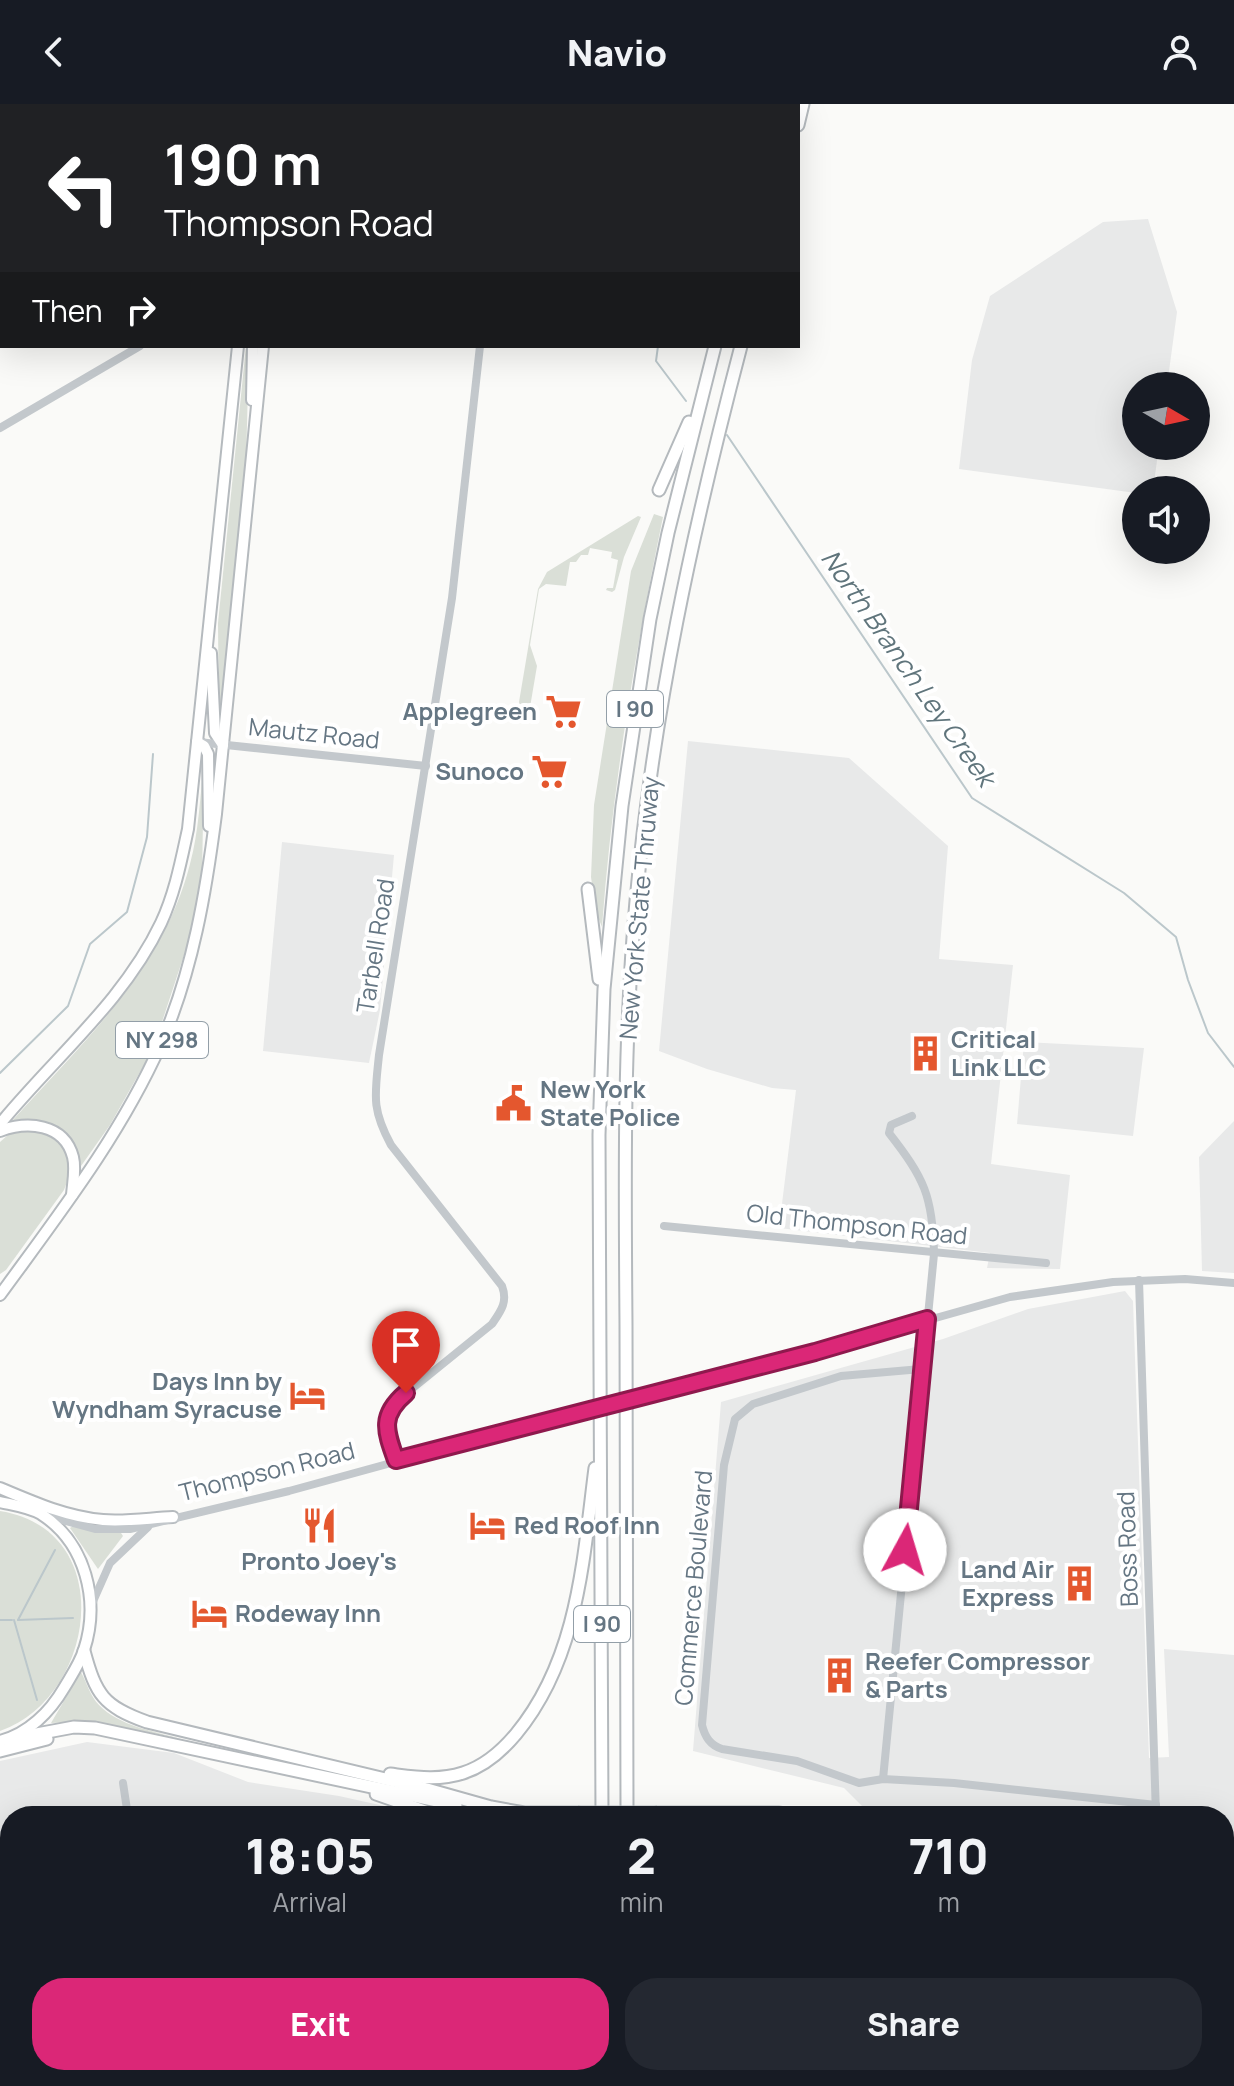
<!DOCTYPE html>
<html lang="en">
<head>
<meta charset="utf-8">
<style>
  :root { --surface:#171b24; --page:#242831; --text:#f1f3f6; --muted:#9ea1a6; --accent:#db2777 }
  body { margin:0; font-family:Manrope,sans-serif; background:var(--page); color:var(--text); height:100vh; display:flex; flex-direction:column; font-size:30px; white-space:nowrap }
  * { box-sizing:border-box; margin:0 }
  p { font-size:26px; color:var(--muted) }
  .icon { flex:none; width:44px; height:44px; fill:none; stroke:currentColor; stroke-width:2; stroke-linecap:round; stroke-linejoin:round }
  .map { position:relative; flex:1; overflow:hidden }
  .details { position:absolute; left:0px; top:1702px; width:1234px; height:280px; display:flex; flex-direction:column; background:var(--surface); border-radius:32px 32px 0 0; box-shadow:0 8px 32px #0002 }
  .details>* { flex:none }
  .top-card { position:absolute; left:0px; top:0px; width:800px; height:244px; box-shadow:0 8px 32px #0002; background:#202124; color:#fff; overflow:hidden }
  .needle { width:52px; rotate:99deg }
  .fabs { position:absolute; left:1122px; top:268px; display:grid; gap:16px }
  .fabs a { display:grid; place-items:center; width:88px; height:88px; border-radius:50%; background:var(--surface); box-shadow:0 8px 32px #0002; font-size:40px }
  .pin { position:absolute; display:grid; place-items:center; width:68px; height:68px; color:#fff; margin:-82px -34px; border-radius:50% 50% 50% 0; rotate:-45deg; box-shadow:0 0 8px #0007 }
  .pin .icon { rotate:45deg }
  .me { position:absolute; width:88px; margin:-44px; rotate:6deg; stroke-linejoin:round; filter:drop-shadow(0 0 6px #0008) }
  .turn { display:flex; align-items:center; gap:28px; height:168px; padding:0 32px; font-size:36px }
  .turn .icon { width:104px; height:104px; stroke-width:2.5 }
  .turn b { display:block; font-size:56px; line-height:68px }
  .then { display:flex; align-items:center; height:76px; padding:0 32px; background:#0003; gap:16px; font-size:30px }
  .eta { display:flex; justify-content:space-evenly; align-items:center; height:136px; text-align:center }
  .eta b { font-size:48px; font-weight:800; line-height:56px }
  .cta { display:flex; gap:16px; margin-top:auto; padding:16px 32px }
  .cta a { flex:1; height:92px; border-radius:32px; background:var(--accent); color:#fff; font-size:32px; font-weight:800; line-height:92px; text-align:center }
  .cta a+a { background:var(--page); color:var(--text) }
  header { display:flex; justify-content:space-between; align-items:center; height:104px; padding:0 32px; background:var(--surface); font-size:36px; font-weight:800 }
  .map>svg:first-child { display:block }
  .built { fill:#e8e9e9 }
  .green { fill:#dadfd7 }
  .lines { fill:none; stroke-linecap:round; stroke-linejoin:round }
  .stream { stroke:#bbc7cb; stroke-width:2 }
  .major-casing { stroke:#b5babe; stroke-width:14 }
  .highway-casing { stroke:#b4b9bd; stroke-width:15 }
  .minor { stroke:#c3c8cc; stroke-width:8 }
  .major { stroke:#fff; stroke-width:10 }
  .highway { stroke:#fff; stroke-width:11 }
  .highway-bridge-casing { stroke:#b4b9bd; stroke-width:15; stroke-linecap:butt }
  .minor-bridge { stroke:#c3c8cc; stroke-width:8 }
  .highway-bridge { stroke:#fff; stroke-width:11 }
  .route-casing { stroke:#8e194d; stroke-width:20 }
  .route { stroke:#db2777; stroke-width:14 }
  .labels { text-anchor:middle; stroke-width:8; stroke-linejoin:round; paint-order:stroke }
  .shield { fill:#fff; stroke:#939fa8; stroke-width:2 }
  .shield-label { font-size:22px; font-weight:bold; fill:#657683 }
  .poi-label { font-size:24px; font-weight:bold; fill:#657683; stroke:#fff; text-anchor:start }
  .street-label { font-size:24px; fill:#657683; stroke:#fff }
  .water-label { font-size:26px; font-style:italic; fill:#60757c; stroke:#fff }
</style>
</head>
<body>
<header><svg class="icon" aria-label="back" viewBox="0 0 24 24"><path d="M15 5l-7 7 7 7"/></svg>Navio<svg class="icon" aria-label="person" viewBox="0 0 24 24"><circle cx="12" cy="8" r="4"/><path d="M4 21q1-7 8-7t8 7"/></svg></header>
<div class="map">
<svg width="1234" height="1982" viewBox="0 0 1234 1982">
  <rect width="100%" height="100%" fill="#fafaf8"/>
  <g class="built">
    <path d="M1148,115L1177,208L1167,282H1136V342H1159L1153,386H1136V389L959,365L972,256L990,192L1103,118Z"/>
    <path d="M688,637L849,654L948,742L939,855L1013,861L991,1060L1070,1071L1060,1165L987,1164L990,1149L779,1124L796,986L772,984L707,965L659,947Z"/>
    <path d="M282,738L394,751L380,906L369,959L263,947Z"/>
    <path d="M1024,938L1144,944L1133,1032L1017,1020Z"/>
    <path d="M1234,1017V1169L1202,1167L1199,1053Z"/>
    <path d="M1125,1187L1133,1197L1149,1654L1169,1653L1164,1545L1234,1551V1982H775L790,1972H1224V1712H872L844,1684L693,1647L721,1298L943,1235L1028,1205Z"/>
    <path d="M87,1638L174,1649L248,1678L339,1692L429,1712H10V1972H535L534,1982H0V1657Z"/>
  </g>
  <g class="green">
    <path d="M246,242H249L246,360L219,620L218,519Z"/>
    <path d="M654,410L663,413C635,549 612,685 602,823L596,808L591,773L594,701L631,467Z"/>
    <path d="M638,412L641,413L624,453L615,486L612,488L606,486L607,484H613L618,456L611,454L612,448L590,444L588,451H581L576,458H570L566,482L546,480L539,485L530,541L537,562L528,615L522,614L519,598L538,485L547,468Z"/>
    <path d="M204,658L202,773L186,845L160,924L145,959L110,1021L81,1062C74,1028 47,1010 12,1017C82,939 163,866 190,760C199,727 200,692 204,658Z"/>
    <path d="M26,1025C60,1029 78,1053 64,1086L6,1166L0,1170V1038L8,1031Z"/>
    <path d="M0,1407C120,1426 96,1594 0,1627Z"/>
    <path d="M73,1422L121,1429L123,1432L98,1465L70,1424Z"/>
    <path d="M81,1568C87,1579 90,1592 99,1601C119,1622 154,1627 181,1635L93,1617L51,1619Z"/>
  </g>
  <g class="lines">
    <g class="stream">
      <path d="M231,2L232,0"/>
      <path d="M690,2L691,0"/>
      <path d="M658,242L656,257L686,297"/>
      <path d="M727,331L972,694L1124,789L1176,833L1188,876L1208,929L1234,963"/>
      <path d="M0,969L68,902L90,840L127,808L147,733L153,650"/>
      <path d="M0,1516H12"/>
      <path d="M14,1516L37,1596"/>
      <path d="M18,1516L55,1446"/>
      <path d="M18,1516L73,1514"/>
    </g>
    <defs>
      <g id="major">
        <path d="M262,2V0"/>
        <path d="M288,2V0"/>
        <path d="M252,296L253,242"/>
        <path d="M211,549L215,629L223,641"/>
        <path d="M197,638L204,642L208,650L209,722"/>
        <path d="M0,1020C54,954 124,897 161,819C175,789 181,757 188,725L238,242"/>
        <path d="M0,1027C27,1017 64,1019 73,1053C76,1065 73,1078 72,1091"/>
        <path d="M0,1191C59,1110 120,1032 161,940C193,866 206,788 216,710L263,242"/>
        <path d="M0,1384C33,1398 67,1413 103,1416C126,1418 150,1414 173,1413"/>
        <path d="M0,1398C13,1401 29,1403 41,1410C86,1439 100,1497 84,1546C80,1559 71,1572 64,1584C50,1608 28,1630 0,1637"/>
      </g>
      <g id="highway">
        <path d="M777,2L778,0"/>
        <path d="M798,21L803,0"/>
        <path d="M659,386L689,318"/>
        <path d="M588,785L599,875"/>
        <path d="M84,1547C96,1591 103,1602 147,1618L427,1685L491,1703L524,1709H578"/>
        <path d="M10,1635L74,1623L95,1624L456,1701"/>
        <path d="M0,1647L47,1635"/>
        <path d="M390,1670C415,1673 438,1677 463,1669C485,1662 501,1648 516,1630C578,1555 583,1457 595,1364"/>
        <path d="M376,1690L439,1712"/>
        <path d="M657,1709H778L801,1712"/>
        <path d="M602,1712L599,1031L604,885L622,702L650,515L668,429L715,242"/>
        <path d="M627,1712C627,1548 626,1385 626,1221C625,1080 623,938 636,797C653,608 693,425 741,242"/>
        <path d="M588,1972V1982"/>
        <path d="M602,1972V1982"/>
        <path d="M627,1972V1982"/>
        <path d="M715,1982L725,1972"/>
      </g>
    </defs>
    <use href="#major" class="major-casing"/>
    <use href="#highway" class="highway-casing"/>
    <g class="minor">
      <path d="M505,2V0"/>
      <path d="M0,324L140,242"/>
      <path d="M198,638L426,662"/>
      <path d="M664,1122L1046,1159"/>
      <path d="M1139,1176L1156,1712"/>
      <path d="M921,1265L841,1272L753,1300L735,1315L724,1361L702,1621C705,1633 710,1641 722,1645L797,1657L859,1679L883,1675L954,1679L1156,1701"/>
      <path d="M653,1288L815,1248L1010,1193L1113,1178L1185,1175L1234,1179"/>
      <path d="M396,1356L386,1321L392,1301L492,1220C501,1207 508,1198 502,1182L391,1041C371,1004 375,991 379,951L452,494L480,242"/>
      <path d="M44,1411L95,1425H130L289,1387L577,1308"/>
      <path d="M91,1502L110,1459L148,1423"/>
      <path d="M883,1675L934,1150C933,1092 924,1074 889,1029L891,1021L912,1012"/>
      <path d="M123,1679L128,1712"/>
      <path d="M1224,1891L1234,1892"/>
      <path d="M179,1972L183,1982"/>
      <path d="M0,1977L53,1982"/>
      <path d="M388,1982L389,1972"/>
      <path d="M951,1982L958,1972"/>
    </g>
    <use href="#major" class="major"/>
    <use href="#highway" class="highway"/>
    <defs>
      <path id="highway-bridge" d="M578,1709H657"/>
    </defs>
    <use href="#highway-bridge" class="highway-bridge-casing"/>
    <path class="minor-bridge" d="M577,1308L653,1288"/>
    <use href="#highway-bridge" class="highway-bridge"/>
  </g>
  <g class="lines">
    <defs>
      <path id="route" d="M406,1289C380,1311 385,1326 396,1356L815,1248L927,1215L905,1446"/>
    </defs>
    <use href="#route" class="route-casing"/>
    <use href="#route" class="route"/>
  </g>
  <defs>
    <symbol id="supermarket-bare" viewBox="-9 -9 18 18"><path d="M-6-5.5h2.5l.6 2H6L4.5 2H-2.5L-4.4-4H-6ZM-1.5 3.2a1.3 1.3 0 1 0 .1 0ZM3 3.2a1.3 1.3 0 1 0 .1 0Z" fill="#e4572e" stroke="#fff" stroke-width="2.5" paint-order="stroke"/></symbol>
    <symbol id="building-bare" viewBox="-9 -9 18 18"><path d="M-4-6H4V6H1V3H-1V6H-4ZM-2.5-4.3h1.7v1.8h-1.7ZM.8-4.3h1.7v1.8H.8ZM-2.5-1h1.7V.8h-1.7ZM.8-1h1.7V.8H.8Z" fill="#e4572e" stroke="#fff" stroke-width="2.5" paint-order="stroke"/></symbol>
    <symbol id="civic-bare" viewBox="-9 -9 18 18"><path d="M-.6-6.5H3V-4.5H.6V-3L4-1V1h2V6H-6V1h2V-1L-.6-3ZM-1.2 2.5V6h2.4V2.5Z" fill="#e4572e" stroke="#fff" stroke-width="2.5" paint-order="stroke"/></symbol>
    <symbol id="hotel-bare" viewBox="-9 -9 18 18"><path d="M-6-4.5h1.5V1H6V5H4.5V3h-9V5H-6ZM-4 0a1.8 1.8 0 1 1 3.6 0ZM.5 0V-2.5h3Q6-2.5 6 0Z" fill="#e4572e" stroke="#fff" stroke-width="2.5" paint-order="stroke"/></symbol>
    <symbol id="restaurant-bare" viewBox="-9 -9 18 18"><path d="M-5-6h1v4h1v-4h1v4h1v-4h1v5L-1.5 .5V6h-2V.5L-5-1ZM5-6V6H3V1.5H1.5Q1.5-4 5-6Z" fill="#e4572e" stroke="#fff" stroke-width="2.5" paint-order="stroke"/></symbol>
  </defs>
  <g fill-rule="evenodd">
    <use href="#supermarket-bare" x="538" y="582" width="51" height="51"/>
    <use href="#supermarket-bare" x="524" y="642" width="51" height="51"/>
    <use href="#building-bare" x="900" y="924" width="51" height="51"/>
    <use href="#civic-bare" x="488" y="974" width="51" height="51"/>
    <use href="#hotel-bare" x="282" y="1266" width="51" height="51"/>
    <use href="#restaurant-bare" x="294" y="1396" width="51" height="51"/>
    <use href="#hotel-bare" x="462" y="1396" width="51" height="51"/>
    <use href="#building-bare" x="1054" y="1454" width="51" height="51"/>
    <use href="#hotel-bare" x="184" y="1484" width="51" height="51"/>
    <use href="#building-bare" x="814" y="1546" width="51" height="51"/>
  </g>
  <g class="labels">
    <g class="shield">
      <rect x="607" y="587" width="56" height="36" rx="6"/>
      <rect x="116" y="918" width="92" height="36" rx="6"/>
      <rect x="574" y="1502" width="56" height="36" rx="6"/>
    </g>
    <g class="shield-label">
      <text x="635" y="613">I 90</text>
      <text x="162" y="944">NY 298</text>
      <text x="602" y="1528">I 90</text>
    </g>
    <g class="poi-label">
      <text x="537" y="616" text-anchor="end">Applegreen</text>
      <text x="524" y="676" text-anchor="end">Sunoco</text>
      <text x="951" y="944">Critical<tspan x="951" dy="28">Link LLC</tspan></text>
      <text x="540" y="994">New York<tspan x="540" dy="28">State Police</tspan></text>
      <text x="282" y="1286" text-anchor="end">Days Inn by<tspan x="282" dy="28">Wyndham Syracuse</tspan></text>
      <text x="514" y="1430">Red Roof Inn</text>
      <text x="319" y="1466" text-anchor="middle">Pronto Joey's</text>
      <text x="1054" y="1474" text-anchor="end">Land Air<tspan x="1054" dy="28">Express</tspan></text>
      <text x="235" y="1518">Rodeway Inn</text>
      <text x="865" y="1566">Reefer Compressor<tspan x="865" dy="28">&amp; Parts</tspan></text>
    </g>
    <g class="street-label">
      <text transform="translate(314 630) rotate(6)" y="8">Mautz Road</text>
      <text transform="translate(640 804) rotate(-85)" y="8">New York State Thruway</text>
      <text transform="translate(376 842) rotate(-81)" y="8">Tarbell Road</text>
      <text transform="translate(857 1121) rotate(6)" y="8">Old Thompson Road</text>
      <text transform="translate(267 1368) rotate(-14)" y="8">Thompson Road</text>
      <text transform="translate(1128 1445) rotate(-92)" y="8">Boss Road</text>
      <text transform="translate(694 1484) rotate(-85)" y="8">Commerce Boulevard</text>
    </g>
    <g class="water-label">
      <text transform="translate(908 564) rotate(55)" y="9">North Branch Ley Creek</text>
    </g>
  </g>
</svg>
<div class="fabs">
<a><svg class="needle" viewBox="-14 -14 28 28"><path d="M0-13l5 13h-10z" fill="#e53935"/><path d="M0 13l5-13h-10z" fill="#9ea1a6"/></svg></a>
<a><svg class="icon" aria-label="sound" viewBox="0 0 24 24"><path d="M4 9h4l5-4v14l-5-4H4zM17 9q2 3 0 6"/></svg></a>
</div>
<div class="pin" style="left:406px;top:1289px;background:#d93025"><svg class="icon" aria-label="arrive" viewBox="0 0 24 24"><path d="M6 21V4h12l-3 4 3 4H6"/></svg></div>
<svg class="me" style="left:905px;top:1446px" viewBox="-20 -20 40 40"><circle r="19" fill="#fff"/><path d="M0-13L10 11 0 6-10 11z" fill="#db2777"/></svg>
<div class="top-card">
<div class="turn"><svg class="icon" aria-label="left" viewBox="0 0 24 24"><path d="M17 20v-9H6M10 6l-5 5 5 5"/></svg><div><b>190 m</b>Thompson Road</div></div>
<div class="then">Then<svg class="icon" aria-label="right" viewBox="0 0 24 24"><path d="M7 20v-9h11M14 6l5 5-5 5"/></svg></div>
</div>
<section class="details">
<div class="eta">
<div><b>18:05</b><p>Arrival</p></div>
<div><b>2</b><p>min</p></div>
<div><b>710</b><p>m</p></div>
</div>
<div class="cta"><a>Exit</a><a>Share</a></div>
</section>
</div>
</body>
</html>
